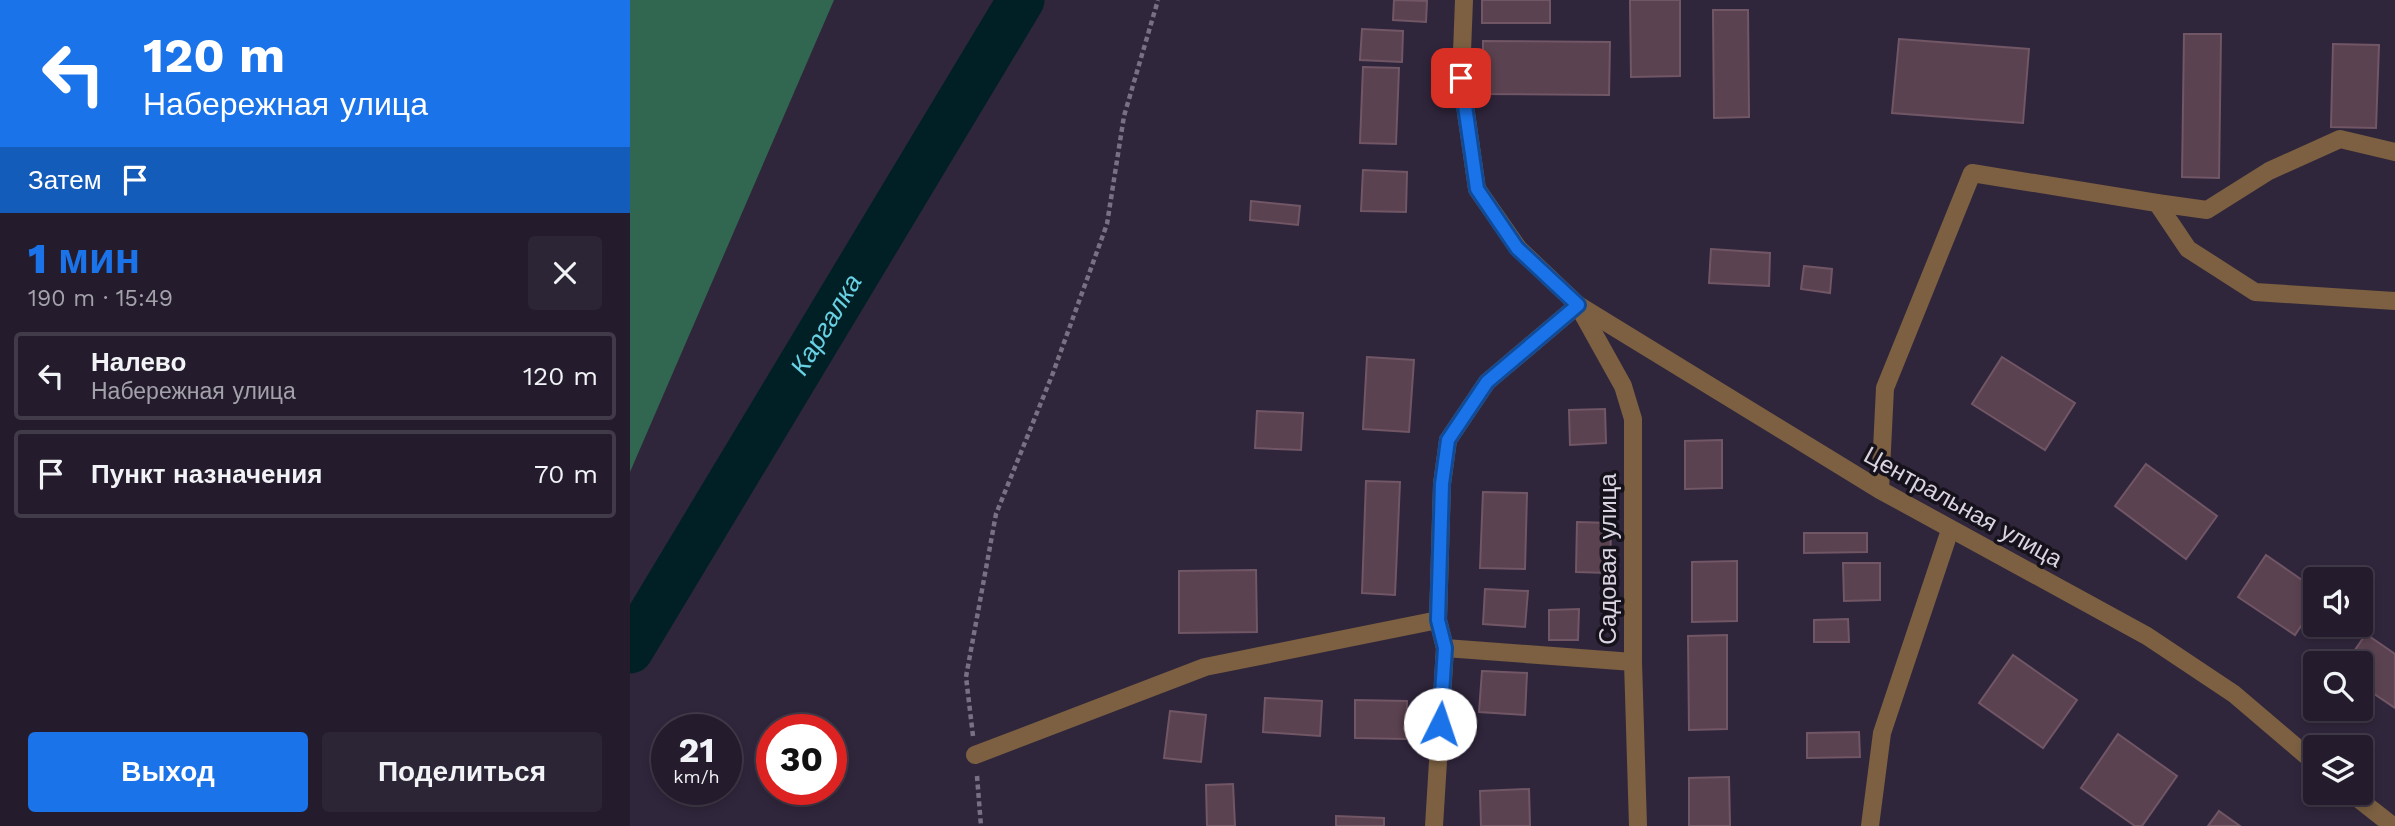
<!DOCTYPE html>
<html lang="ru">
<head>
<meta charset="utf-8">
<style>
  :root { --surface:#241c2d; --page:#2c2535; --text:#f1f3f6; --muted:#a3a1aa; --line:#413a49; --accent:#1a73e8 }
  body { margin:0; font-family:"Work Sans",sans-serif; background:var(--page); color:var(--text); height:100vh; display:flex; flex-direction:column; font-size:26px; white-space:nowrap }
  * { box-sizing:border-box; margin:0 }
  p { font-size:23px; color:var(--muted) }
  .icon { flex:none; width:38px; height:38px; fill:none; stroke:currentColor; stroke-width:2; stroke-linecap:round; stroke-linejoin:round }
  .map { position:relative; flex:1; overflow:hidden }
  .panel { display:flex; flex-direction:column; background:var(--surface); width:630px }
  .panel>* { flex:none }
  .guide { background:#1a73e8; color:#fff; overflow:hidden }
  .controls { position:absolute; left:1673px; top:567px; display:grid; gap:14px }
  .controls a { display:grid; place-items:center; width:70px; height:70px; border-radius:7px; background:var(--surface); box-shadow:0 4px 10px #0003,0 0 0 2px var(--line); font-size:35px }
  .speed { position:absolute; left:21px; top:714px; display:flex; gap:14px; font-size:35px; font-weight:700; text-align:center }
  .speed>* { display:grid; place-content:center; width:91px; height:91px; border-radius:50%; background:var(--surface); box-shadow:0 4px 10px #0003,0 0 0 2px var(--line); line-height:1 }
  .speed small { font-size:18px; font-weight:400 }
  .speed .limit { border:10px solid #d22; background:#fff; color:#111 }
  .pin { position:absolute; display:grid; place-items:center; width:60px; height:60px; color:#fff; margin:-30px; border-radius:14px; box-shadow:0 4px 10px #0006 }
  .me { position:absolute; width:77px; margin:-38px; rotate:4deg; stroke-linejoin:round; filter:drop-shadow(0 0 5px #0008) }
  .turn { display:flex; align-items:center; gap:24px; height:147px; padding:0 28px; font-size:32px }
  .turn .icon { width:91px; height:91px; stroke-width:2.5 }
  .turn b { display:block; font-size:49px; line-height:60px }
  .then { display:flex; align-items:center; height:66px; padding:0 28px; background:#0003; gap:14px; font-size:26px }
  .round { display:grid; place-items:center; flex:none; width:74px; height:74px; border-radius:7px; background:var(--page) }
  .overview { display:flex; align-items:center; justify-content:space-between; height:119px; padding:0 28px }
  h1 { font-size:42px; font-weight:800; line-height:52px; color:var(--accent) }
  .primary-button { display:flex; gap:14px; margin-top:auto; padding:14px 28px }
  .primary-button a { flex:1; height:80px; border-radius:7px; background:var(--accent); color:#fff; font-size:28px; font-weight:800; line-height:80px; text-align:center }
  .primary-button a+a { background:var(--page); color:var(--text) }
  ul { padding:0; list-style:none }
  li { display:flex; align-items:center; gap:21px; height:88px; margin:0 14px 10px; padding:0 14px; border:4px solid var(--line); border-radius:7px }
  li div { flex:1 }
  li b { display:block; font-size:26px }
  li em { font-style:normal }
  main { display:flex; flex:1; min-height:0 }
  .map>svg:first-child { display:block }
  .forest { fill:#316750 }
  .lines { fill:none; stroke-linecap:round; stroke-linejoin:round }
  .river { stroke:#002026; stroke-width:47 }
  .building { fill:#5b4250; stroke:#715665; stroke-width:2 }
  .path { stroke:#787083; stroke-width:4.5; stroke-dasharray:5 3.5; stroke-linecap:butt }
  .minor { stroke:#7c6041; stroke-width:18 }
  .route-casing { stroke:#114b97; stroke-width:18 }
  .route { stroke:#1a73e8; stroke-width:12 }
  .labels { text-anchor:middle; stroke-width:7; stroke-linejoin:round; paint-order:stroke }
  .street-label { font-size:24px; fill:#dad4e2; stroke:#16121b }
  .water-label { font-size:26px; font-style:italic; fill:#68d1e3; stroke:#16121b }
</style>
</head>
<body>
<main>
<section class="panel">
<div class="guide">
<div class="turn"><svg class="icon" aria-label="left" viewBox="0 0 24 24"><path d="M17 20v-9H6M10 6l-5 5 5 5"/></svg><div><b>120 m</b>Набережная улица</div></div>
<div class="then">Затем<svg class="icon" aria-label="arrive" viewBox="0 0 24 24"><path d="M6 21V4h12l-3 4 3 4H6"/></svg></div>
</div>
<div class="overview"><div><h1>1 мин</h1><p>190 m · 15:49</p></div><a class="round"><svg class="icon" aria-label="close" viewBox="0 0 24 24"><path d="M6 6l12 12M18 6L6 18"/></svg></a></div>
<ul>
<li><svg class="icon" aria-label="left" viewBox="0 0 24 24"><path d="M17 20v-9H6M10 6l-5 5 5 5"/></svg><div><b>Налево</b><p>Набережная улица</p></div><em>120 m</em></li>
<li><svg class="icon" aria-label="arrive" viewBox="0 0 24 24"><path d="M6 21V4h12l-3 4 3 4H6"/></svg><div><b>Пункт назначения</b></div><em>70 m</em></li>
</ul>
<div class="primary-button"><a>Выход</a><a>Поделиться</a></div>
</section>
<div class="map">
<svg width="1765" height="826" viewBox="0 0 1765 826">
  <rect width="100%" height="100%" fill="#30263c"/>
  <path class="forest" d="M0,0H204L0,472Z"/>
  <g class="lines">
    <path class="river" id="s1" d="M0,650L391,0"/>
  </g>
  <g class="building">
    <path d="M764,0L797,1L796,22L763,20Z"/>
    <rect x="852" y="0" width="68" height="23"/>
    <path d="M1000,0H1050V76L1001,77Z"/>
    <path d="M1083,10H1118L1119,117L1084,118Z"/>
    <path d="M732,29L773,31L772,62L730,60Z"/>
    <path d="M1554,34H1591L1589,178L1552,177Z"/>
    <path d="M1269,39L1399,49L1393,123L1262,113Z"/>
    <path d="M853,41L980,42L979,95L853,94Z"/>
    <path d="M1703,44L1749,45L1746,128L1701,127Z"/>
    <path d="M733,67L769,68L766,144L730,143Z"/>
    <path d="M733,170L777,172L776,212L731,211Z"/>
    <path d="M621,201L670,206L668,225L620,220Z"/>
    <path d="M1081,249L1140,253L1139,286L1079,283Z"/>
    <path d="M1174,266L1202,269L1200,293L1171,289Z"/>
    <path d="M737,357L784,360L779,432L733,429Z"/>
    <path d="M1372,357L1445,403L1415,450L1342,404Z"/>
    <path d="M975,409L976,443L940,445L939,410Z"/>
    <path d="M627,411L673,413L671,450L625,448Z"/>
    <path d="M1092,440V488L1055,489V441Z"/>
    <path d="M1516,464L1587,516L1556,559L1485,506Z"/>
    <path d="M736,481L770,482L765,595L732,593Z"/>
    <path d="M853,492L897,493L895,569L850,568Z"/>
    <path d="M947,522L981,523L980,573L946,572Z"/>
    <path d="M1174,533H1237V552L1174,553Z"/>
    <path d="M1636,555L1685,589V605L1665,635L1608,597Z"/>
    <path d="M1107,561V621L1062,622V562Z"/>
    <path d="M1213,563H1250V600L1214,601Z"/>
    <path d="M626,570L627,632L549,633V571Z"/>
    <path d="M855,589L898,591L895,627L853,624Z"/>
    <path d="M949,609L948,640H919V610Z"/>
    <path d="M1218,619L1219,642H1184V620Z"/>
    <path d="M1736,634L1765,654V708L1731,685V663H1716Z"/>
    <path d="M1097,635V729L1059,730L1058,636Z"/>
    <path d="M1383,655L1447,700L1413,748L1349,703Z"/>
    <path d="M852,671L897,673L895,715L849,712Z"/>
    <path d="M635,698L692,701L690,736L633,732Z"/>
    <path d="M725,700L777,701L776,739L725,738Z"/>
    <path d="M540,711L576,715L571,762L534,758Z"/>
    <path d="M1229,732L1230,757L1177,758V733Z"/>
    <path d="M1488,734L1547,776L1512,826H1505L1451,788Z"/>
    <path d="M1099,777L1100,826H1059V778Z"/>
    <path d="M603,784L605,826H577L576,785Z"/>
    <path d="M899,789L900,826H851L850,791Z"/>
    <path d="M1589,811L1610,826H1578Z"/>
    <path d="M706,816L754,818V826H706Z"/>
  </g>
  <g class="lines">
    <g class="path">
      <path d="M343,736L336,677L366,514L423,373L477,224L494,116L528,0"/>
      <path d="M347,776L351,826"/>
    </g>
    <g class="minor">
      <path d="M1527,203L1577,210L1639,171L1710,139L1765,152"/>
      <path d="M948,305L1250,490L1517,636L1604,694L1685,763"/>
      <path d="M949,307L993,386L1003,419V662L1008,826"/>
      <path d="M1250,490L1255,388L1342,173L1527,203L1558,249L1625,292L1765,301"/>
      <path d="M815,648L1003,662"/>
      <path d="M345,755L575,667L808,620"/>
      <path d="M1721,793L1763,826"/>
      <path d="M804,826L815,648L808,620L812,484L818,440L857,382L948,305L888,248L847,189L831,78L834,0"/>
      <path d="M1240,826L1252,733L1320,530"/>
    </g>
  </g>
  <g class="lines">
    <defs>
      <path id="route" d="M810,724L815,648L808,620L812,484L818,440L857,382L948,305L887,248L847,189L831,78"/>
    </defs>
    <use href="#route" class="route-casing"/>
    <use href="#route" class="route"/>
  </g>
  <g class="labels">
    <g class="street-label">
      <text transform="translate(1333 507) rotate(29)" y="8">Центральная улица</text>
      <text transform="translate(978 559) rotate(-90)" y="8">Садовая улица</text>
    </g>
    <g class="water-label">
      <text dy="9" stroke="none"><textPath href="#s1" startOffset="380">Каргалка</textPath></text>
    </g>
  </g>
</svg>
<div class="controls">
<a><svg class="icon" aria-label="sound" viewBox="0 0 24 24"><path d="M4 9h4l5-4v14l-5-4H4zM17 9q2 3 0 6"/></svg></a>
<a><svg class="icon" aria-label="search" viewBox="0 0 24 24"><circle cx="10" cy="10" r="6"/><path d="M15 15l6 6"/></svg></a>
<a><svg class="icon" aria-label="layers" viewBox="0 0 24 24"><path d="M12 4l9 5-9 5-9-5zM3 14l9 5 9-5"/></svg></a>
</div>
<div class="speed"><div>21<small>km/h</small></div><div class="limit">30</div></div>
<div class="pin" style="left:831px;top:78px;background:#d93025"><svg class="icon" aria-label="arrive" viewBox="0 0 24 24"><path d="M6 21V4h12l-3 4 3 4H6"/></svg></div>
<svg class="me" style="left:810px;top:724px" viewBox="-20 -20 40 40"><circle r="19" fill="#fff"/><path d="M0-13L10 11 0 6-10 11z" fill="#1a73e8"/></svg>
</div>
</main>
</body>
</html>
